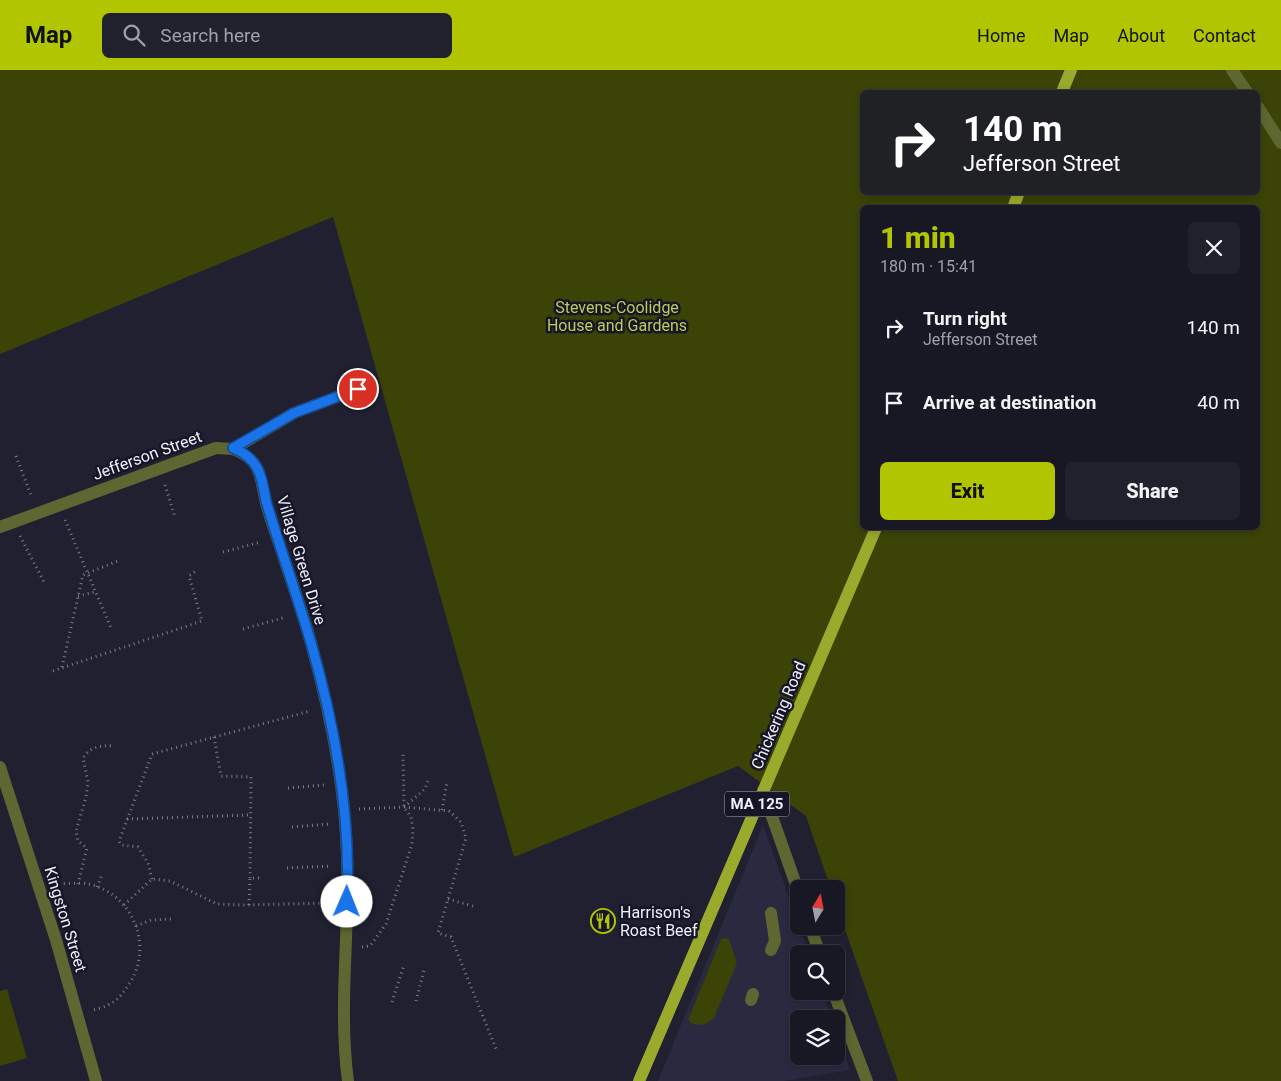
<!DOCTYPE html>
<html lang="en">
<head>
<meta charset="utf-8">
<style>
  :root { --surface:#181825; --page:#21212d; --text:#f1f3f6; --muted:#9fa0a7; --line:#363742; --accent:#b1c500 }
  body { margin:0; font-family:Roboto,sans-serif; background:var(--page); color:var(--text); height:100vh; display:flex; flex-direction:column; font-size:19px; white-space:nowrap }
  * { box-sizing:border-box; margin:0 }
  p { font-size:16px; color:var(--muted) }
  .icon { flex:none; width:28px; height:28px; fill:none; stroke:currentColor; stroke-width:2; stroke-linecap:round; stroke-linejoin:round }
  .map { position:relative; flex:1; overflow:hidden }
  .panel { position:absolute; left:860px; top:135px; width:400px; height:325px; display:flex; flex-direction:column; background:var(--surface); border-radius:8px; box-shadow:0 2px 8px #0003,0 0 0 1px var(--line) }
  .panel>* { flex:none }
  .banner { position:absolute; left:860px; top:20px; width:400px; height:105px; border-radius:8px; box-shadow:0 2px 8px #0003,0 0 0 1px var(--line); background:#202124; color:#fff; overflow:hidden }
  .needle { width:32px; rotate:10deg }
  .buttons { position:absolute; left:790px; top:810px; display:grid; gap:10px }
  .buttons a { display:grid; place-items:center; width:55px; height:55px; border-radius:8px; background:var(--surface); box-shadow:0 2px 8px #0003,0 0 0 1px var(--line); font-size:25px }
  .pin { position:absolute; display:grid; place-items:center; width:42px; height:42px; color:#fff; margin:-21px; border:2px solid #fff; border-radius:50%; box-shadow:0 1px 5px #0007 }
  .me { position:absolute; width:55px; margin:-28px; rotate:1deg; stroke-linejoin:round; filter:drop-shadow(0 0 4px #0008) }
  .turn { display:flex; align-items:center; gap:18px; height:105px; padding:0 20px; font-size:22px }
  .turn .icon { width:65px; height:65px; stroke-width:2.5 }
  .turn b { display:block; font-size:35px; line-height:42px }
  .round { display:grid; place-items:center; flex:none; width:52px; height:52px; border-radius:8px; background:var(--page) }
  .summary { display:flex; align-items:center; justify-content:space-between; height:85px; padding:0 20px }
  h1 { font-size:30px; font-weight:800; line-height:38px; color:var(--accent) }
  .action { display:flex; gap:10px; margin-top:auto; padding:10px 20px }
  .action a { flex:1; height:58px; border-radius:8px; background:var(--accent); color:#111; font-size:20px; font-weight:800; line-height:58px; text-align:center }
  .action a+a { background:var(--page); color:var(--text) }
  ul { padding:0; list-style:none }
  li { display:flex; align-items:center; gap:15px; height:75px; padding:0 20px }
  li div { flex:1 }
  li b { display:block; font-size:19px }
  li em { font-style:normal }
  header { display:flex; align-items:center; gap:30px; box-sizing:border-box; height:70px; padding:0 25px; background:var(--accent); color:#111 }
  header strong { font-size:24px }
  nav { display:flex; gap:28px; margin-inline-start:auto; font-size:18px }
  .search { width:350px; height:45px; background:var(--page); display:flex; align-items:center; gap:12px; box-sizing:border-box; padding:0 18px; border-radius:8px; color:var(--muted); font-size:19px }
  .map>svg:first-child { display:block }
  .built { fill:#292940 }
  .green { fill:#3b4307; fill-rule:evenodd }
  .lines { fill:none; stroke-linecap:round; stroke-linejoin:round }
  .path { stroke:#7c7c8b; stroke-width:3; stroke-dasharray:1 4; stroke-linecap:butt }
  .lane { stroke:#5e6631; stroke-width:12 }
  .street { stroke:#5e6631; stroke-width:12 }
  .primary { stroke:#9aaa2d; stroke-width:12 }
  .route-casing { stroke:#114b97; stroke-width:12 }
  .route { stroke:#1a73e8; stroke-width:9 }
  .labels { text-anchor:middle; stroke-width:5; stroke-linejoin:round; paint-order:stroke }
  .shield { fill:#161627; stroke:#aeaebb; stroke-width:1 }
  .shield-label { font-size:15px; font-weight:bold; fill:#efeffb }
  .park-label { font-size:16px; fill:#bbcd5a; stroke:#161627 }
  .street-label { font-size:16px; fill:#efeffb; stroke:#161627 }
  .poi-label { font-size:16px; fill:#efeffb; stroke:#161627; text-anchor:start }
</style>
</head>
<body>
<header>
<strong>Map</strong>
<div class="search"><svg class="icon" aria-label="search" viewBox="0 0 24 24"><circle cx="10" cy="10" r="6"/><path d="M15 15l6 6"/></svg>Search here</div>
<nav><a>Home</a><a>Map</a><a>About</a><a>Contact</a></nav>
</header>
<div class="map">
<svg width="1281" height="1011" viewBox="0 0 1281 1011">
  <rect width="100%" height="100%" fill="#202031"/>
  <path class="built" d="M763,755L809,884H799V921H822L832,949H799V986H836V961L850,1000L784,1011H658Z"/>
  <g class="green">
    <path d="M0,0H1281V1011H898L836,834V819H831L806,746L738,696L514,787L333,147L0,284ZM862,22H1258V122H862ZM862,138H1258V458H862Z"/>
    <path d="M725,868L729,869L737,893L714,948C706,955 696,958 688,950L721,869Z"/>
    <path d="M7,919L27,988L0,996V921Z"/>
  </g>
  <g class="lines">
    <g class="path">
      <path d="M16,386L32,428"/>
      <path d="M165,415L175,447"/>
      <path d="M65,450L111,558"/>
      <path d="M20,466L44,512"/>
      <path d="M223,482L261,472"/>
      <path d="M78,526L95,522"/>
      <path d="M243,559L286,547"/>
      <path d="M62,597L83,505L118,491"/>
      <path d="M53,601L202,551L189,506L197,500"/>
      <path d="M214,667L221,706L251,707L250,808"/>
      <path d="M288,718L324,715"/>
      <path d="M404,737L425,719L428,711"/>
      <path d="M359,739L404,737L449,741L461,752L466,768L438,863L451,867L496,979"/>
      <path d="M442,740L447,712"/>
      <path d="M127,749L250,745"/>
      <path d="M292,757L329,754"/>
      <path d="M287,798L332,796"/>
      <path d="M152,809L148,793L138,777L121,775L119,771L152,684L310,641"/>
      <path d="M54,814C65,814 79,812 89,814C132,824 153,874 131,911C125,920 120,929 110,934C105,937 98,939 92,940"/>
      <path d="M78,814L87,778L78,771L76,761L86,727L88,712L83,688C91,676 101,675 115,676"/>
      <path d="M97,817L102,805"/>
      <path d="M448,829L476,837"/>
      <path d="M124,835L152,809L170,811L217,834L242,835L330,833"/>
      <path d="M249,835L250,808H259"/>
      <path d="M136,856L151,850L171,849"/>
      <path d="M362,877L370,876L386,854L412,774L413,759L411,747L404,737L403,684"/>
      <path d="M416,931L424,900"/>
      <path d="M392,932L404,895"/>
    </g>
    <g class="lane">
      <path d="M1232,0L1247,22"/>
      <path d="M1258,37L1281,73"/>
      <path d="M771,880L775,871L771,843"/>
      <path d="M751,930L753,924"/>
    </g>
    <g class="street">
      <path d="M233,379C262,390 260,407 266,433C270,447 275,462 280,476C290,508 302,540 311,573C330,642 345,713 347,785C350,859 338,937 348,1011"/>
      <path d="M0,457L216,378L233,379L294,343L358,319"/>
      <path d="M0,697L56,870L96,1011"/>
      <path d="M763,721L799,823"/>
      <path d="M810,856L820,884"/>
      <path d="M833,921L867,1011"/>
    </g>
    <g class="primary">
      <path d="M1062,22L1071,0"/>
      <path d="M1013,138L1019,122"/>
      <path d="M639,1011L876,458"/>
    </g>
  </g>
  <g class="lines">
    <defs>
      <path id="route" d="M347,832C351,745 335,656 311,573C297,525 280,478 266,431C262,407 259,388 233,378L294,343L358,319"/>
    </defs>
    <use href="#route" class="route-casing"/>
    <use href="#route" class="route"/>
  </g>
  <defs>
    <symbol id="restaurant-ring" viewBox="-11 -11 22 22"><circle r="9.5" fill="#161627" stroke="#b1c500" stroke-width="1.5"/><path d="M-5-6h1v4h1v-4h1v4h1v-4h1v5L-1.5 .5V6h-2V.5L-5-1ZM5-6V6H3V1.5H1.5Q1.5-4 5-6Z" fill="#b1c500"/></symbol>
  </defs>
  <g fill-rule="evenodd">
    <use href="#restaurant-ring" x="589" y="837" width="28" height="28"/>
  </g>
  <g class="labels">
    <rect class="shield" x="724.5" y="721.5" width="65" height="25" rx="4"/>
    <g class="shield-label">
      <text x="757" y="739">MA 125</text>
    </g>
    <g class="park-label">
      <text x="617" y="243">Stevens-Coolidge<tspan x="617" dy="18">House and Gardens</tspan></text>
    </g>
    <g class="street-label">
      <text transform="translate(147 385) rotate(-20)" y="6">Jefferson Street</text>
      <text transform="translate(302 490) rotate(73)" y="6">Village Green Drive</text>
      <text transform="translate(778 645) rotate(-67)" y="6">Chickering Road</text>
      <text transform="translate(66 849) rotate(73)" y="6">Kingston Street</text>
    </g>
    <g class="poi-label">
      <text x="620" y="848">Harrison's<tspan x="620" dy="18">Roast Beef</tspan></text>
    </g>
  </g>
</svg>
<div class="buttons">
<a><svg class="needle" viewBox="-14 -14 28 28"><path d="M0-13l5 13h-10z" fill="#e53935"/><path d="M0 13l5-13h-10z" fill="#9fa0a7"/></svg></a>
<a><svg class="icon" aria-label="search" viewBox="0 0 24 24"><circle cx="10" cy="10" r="6"/><path d="M15 15l6 6"/></svg></a>
<a><svg class="icon" aria-label="layers" viewBox="0 0 24 24"><path d="M12 4l9 5-9 5-9-5zM3 14l9 5 9-5"/></svg></a>
</div>
<div class="pin" style="left:358px;top:319px;background:#d93025"><svg class="icon" aria-label="arrive" viewBox="0 0 24 24"><path d="M6 21V4h12l-3 4 3 4H6"/></svg></div>
<svg class="me" style="left:347px;top:832px" viewBox="-20 -20 40 40"><circle r="19" fill="#fff"/><path d="M0-13L10 11 0 6-10 11z" fill="#1a73e8"/></svg>
<div class="banner">
<div class="turn"><svg class="icon" aria-label="right" viewBox="0 0 24 24"><path d="M7 20v-9h11M14 6l5 5-5 5"/></svg><div><b>140 m</b>Jefferson Street</div></div>
</div>
<section class="panel">
<div class="summary"><div><h1>1 min</h1><p>180 m · 15:41</p></div><a class="round"><svg class="icon" aria-label="close" viewBox="0 0 24 24"><path d="M6 6l12 12M18 6L6 18"/></svg></a></div>
<ul>
<li><svg class="icon" aria-label="right" viewBox="0 0 24 24"><path d="M7 20v-9h11M14 6l5 5-5 5"/></svg><div><b>Turn right</b><p>Jefferson Street</p></div><em>140 m</em></li>
<li><svg class="icon" aria-label="arrive" viewBox="0 0 24 24"><path d="M6 21V4h12l-3 4 3 4H6"/></svg><div><b>Arrive at destination</b></div><em>40 m</em></li>
</ul>
<div class="action"><a>Exit</a><a>Share</a></div>
</section>
</div>
</body>
</html>
